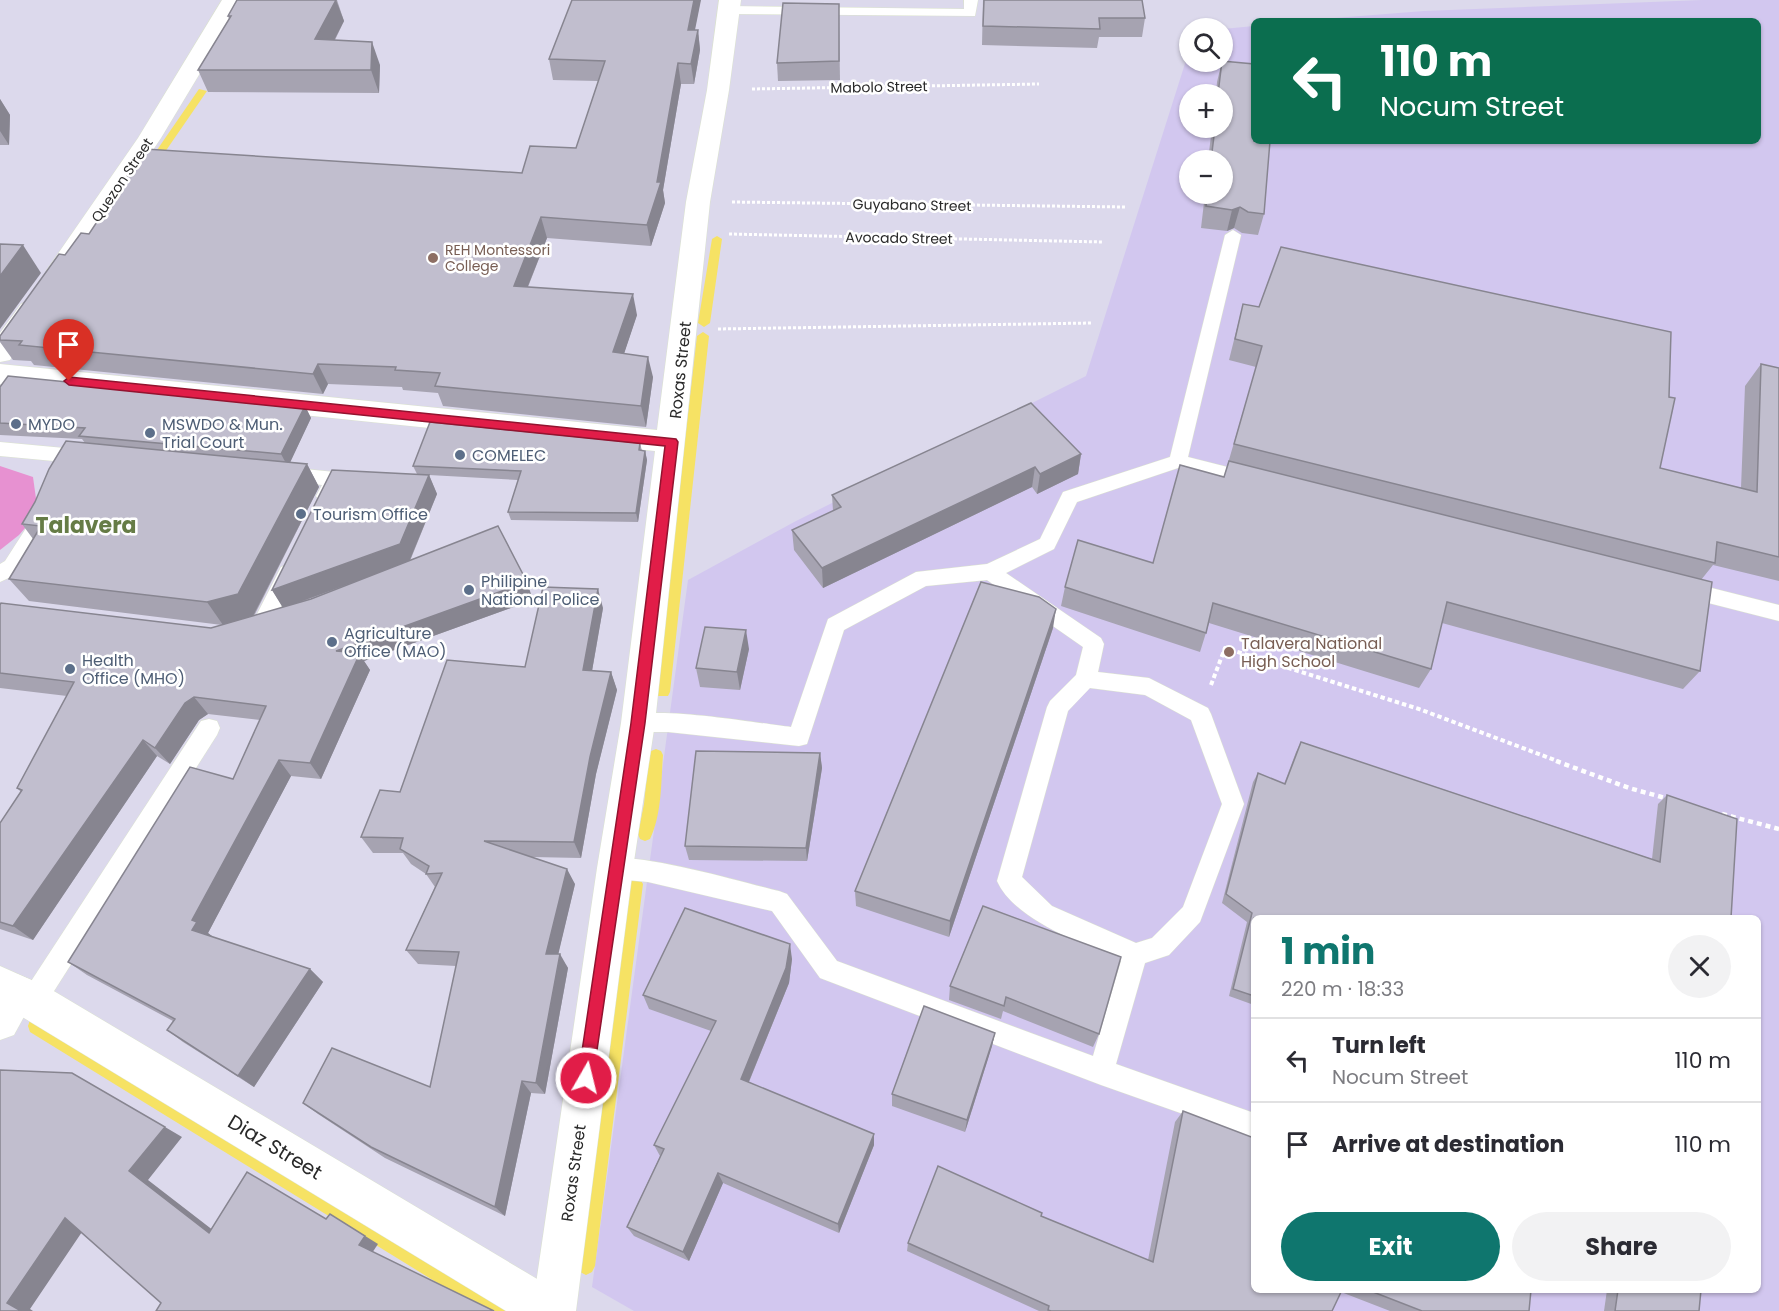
<!DOCTYPE html>
<html lang="en">
<head>
<meta charset="utf-8">
<style>
  :root { --surface:#fff; --page:#f2f2f3; --text:#2b2b33; --muted:#7c7c81; --line:#e1e1e2; --accent:#0f766e }
  body { margin:0; font-family:Poppins,sans-serif; background:var(--page); color:var(--text); height:100vh; display:flex; flex-direction:column; font-size:22px; white-space:nowrap }
  * { box-sizing:border-box; margin:0 }
  p { font-size:20px; color:var(--muted) }
  .icon { flex:none; width:33px; height:33px; fill:none; stroke:currentColor; stroke-width:2; stroke-linecap:round; stroke-linejoin:round }
  .map { position:relative; flex:1; overflow:hidden }
  .drawer { position:absolute; left:1251px; top:915px; width:510px; height:378px; display:flex; flex-direction:column; background:var(--surface); border-radius:9px; box-shadow:0 2px 4px #0004 }
  .drawer>* { flex:none }
  .banner { position:absolute; left:1251px; top:18px; width:510px; height:126px; border-radius:9px; box-shadow:0 2px 4px #0004; background:#0b6e4f; color:#fff; overflow:hidden }
  .fabs { position:absolute; left:1179px; top:18px; display:grid; gap:12px }
  .fabs a { display:grid; place-items:center; width:54px; height:54px; border-radius:50%; background:var(--surface); box-shadow:0 2px 4px #0004; font-size:30px }
  .pin { position:absolute; display:grid; place-items:center; width:51px; height:51px; color:#fff; margin:-62px -26px; border-radius:50% 50% 50% 0; rotate:-45deg; box-shadow:0 0 6px #0007 }
  .pin .icon { rotate:45deg }
  .me { position:absolute; width:66px; margin:-33px; rotate:8deg; stroke-linejoin:round; filter:drop-shadow(0 0 4px #0008) }
  .turn { display:flex; align-items:center; gap:21px; height:126px; padding:0 30px; font-size:27px }
  .turn .icon { width:78px; height:78px; stroke-width:2.5 }
  .turn b { display:block; font-size:42px; line-height:51px }
  .round { display:grid; place-items:center; flex:none; width:63px; height:63px; border-radius:32px; background:var(--page) }
  .head { display:flex; align-items:center; justify-content:space-between; height:102px; padding:0 30px }
  h1 { font-size:36px; font-weight:700; line-height:45px; color:var(--accent) }
  .action { display:flex; gap:12px; margin-top:auto; padding:12px 30px }
  .action a { flex:1; height:69px; border-radius:36px; background:var(--accent); color:#fff; font-size:24px; font-weight:700; line-height:69px; text-align:center }
  .action a+a { background:var(--page); color:var(--text) }
  ul { padding:0; list-style:none }
  li { display:flex; align-items:center; gap:18px; height:84px; padding:0 30px; border-top:2px solid var(--line) }
  li div { flex:1 }
  li b { display:block; font-size:22px }
  li em { font-style:normal }
  .map>svg:first-child { display:block }
  .education { fill:#d2c7ef; fill-rule:evenodd }
  .green { fill:#e791d1 }
  .lines { fill:none; stroke-linecap:round; stroke-linejoin:round }
  .stream { fill:#f6e264; fill-rule:evenodd }
  .lane-casing { stroke:#dbe3ce; stroke-width:1 }
  .street-casing { stroke:#dbe3ce; stroke-width:1 }
  .secondary-casing { stroke:#dbe3ce; stroke-width:1 }
  .path-far2 { stroke:#fff; stroke-width:3; stroke-dasharray:3 2; stroke-linecap:butt }
  .path-far1 { stroke:#fff; stroke-width:4; stroke-dasharray:4.5 3; stroke-linecap:butt }
  .path { stroke:#fff; stroke-width:4.5; stroke-dasharray:5 4; stroke-linecap:butt }
  .lane { fill:#fff; fill-rule:evenodd }
  .street { fill:#fff; fill-rule:evenodd }
  .secondary { fill:#fff; fill-rule:evenodd }
  .wall { fill:#a6a3b1; fill-rule:evenodd }
  .shaded-wall { fill:#878590 }
  .building { fill:#c1bece; stroke:#878590; stroke-width:1.5 }
  .route { fill:#e11d48; stroke:#92132f; stroke-width:1.5 }
  .education-dot { fill:#8d6e63; stroke:#fff; stroke-width:2 }
  .service-dot { fill:#5c6f8a; stroke:#fff; stroke-width:2 }
  .labels { text-anchor:middle; stroke-width:5; stroke-linejoin:round; paint-order:stroke }
  .far-street-label { font-size:14px; fill:#292929; stroke:#fff }
  .far-education-label { font-size:14px; fill:#785e54; stroke:#fff; text-anchor:start }
  .street-label { font-size:16px; fill:#292929; stroke:#fff }
  .service-label { font-size:16px; fill:#4e5e75; stroke:#fff; text-anchor:start }
  .education-label { font-size:16px; fill:#785e54; stroke:#fff; text-anchor:start }
  .near-street-label { font-size:20px; fill:#292929; stroke:#fff }
  .district-label { font-size:22px; font-weight:bold; fill:#667c46; stroke:#fff }
</style>
</head>
<body>
<div class="map">
<svg width="1779" height="1311" viewBox="0 0 1779 1311">
  <rect width="100%" height="100%" fill="#dcd9ec"/>
  <path class="education" d="M1702,0H1779V1311H634L592,1287L688,580L796,521L1086,376L1189,51L1190,62H1222L1223,29L1254,26V141H1758V21H1297L1424,11ZM1190,94H1222V128H1190ZM1190,160H1222V194H1190ZM1254,918H1758V1290H1254Z"/>
  <path class="green" d="M0,466L33,477L38,513L19,535L0,550Z"/>
  <g class="lines">
    <g class="stream">
      <path d="M199,89L207,91L154,168H148L146,166Z"/>
      <path d="M717,236L722,239L710,323L704,327L698,323L712,239Z"/>
      <path d="M703,332L709,336L670,692L668,696H658L656,692L697,336Z"/>
      <path d="M656,749L661,751L663,755C661,782 662,814 650,839L645,841L640,839L638,834L644,804L649,755L651,751Z"/>
      <path d="M635,877L640,879L643,884L595,1266L592,1272L586,1275L580,1272L577,1266L627,884L630,879Z"/>
      <path d="M36,1018L506,1305L509,1311H483L30,1032L28,1026L30,1020Z"/>
    </g>
    <defs>
      <g id="lane">
        <path d="M964,0H978L975,16L728,14L721,10L728,6L964,9Z"/>
        <path d="M1233,230L1241,235L1188,457L1259,475L1261,480L1259,485L1252,487L1178,468L1077,502L1054,549L1006,573L1101,638L1104,644L1098,672L1149,678L1208,708L1211,714L1244,804L1200,922L1169,955L1145,963L1116,1064L1254,1113V1139L1101,1085L820,978L772,911L648,882L615,879L607,876L603,868L607,860C634,850 745,883 779,891L787,894L837,961L1093,1056L1121,961C1083,943 1015,921 997,881L1047,707L1050,701L1076,675L1083,647L987,580L926,586L844,630L807,744L799,746L668,732H638L630,730L627,723L630,716C660,706 756,723 791,727L828,619L916,572L987,564L1040,539L1063,492L1170,457L1225,235ZM1090,688L1145,695L1191,720L1222,804L1183,907L1152,938L1136,943L1052,906L1022,877L1068,711Z"/>
        <path d="M0,442L86,450L93,452L95,457L93,462L86,464L0,456Z"/>
        <path d="M284,467L335,472L342,474L344,479L333,501L326,503L319,501L316,496L322,485L277,479L275,474L277,469Z"/>
        <path d="M46,506L53,508L56,513L53,518L19,573L0,582V564L5,561L39,508Z"/>
        <path d="M288,565L295,567L298,573L269,631L250,636L243,634L240,628L243,622L255,618L281,567Z"/>
        <path d="M1684,581L1779,605V621L1677,595L1674,589L1677,583Z"/>
        <path d="M209,719L217,721L220,728L217,735L42,1010L33,1013L24,1010L21,1001L24,992L201,721Z"/>
      </g>
      <g id="street">
        <path d="M719,0H741L729,90L710,202L655,723L633,868L576,1311H532L597,868L621,723L655,451L0,384V364L657,430L686,202L707,90Z"/>
        <path d="M17,974L31,980L37,993L14,1035L0,1040V985L3,980Z"/>
      </g>
      <g id="secondary">
        <path d="M222,0H244L161,138L68,277L59,279L50,277L46,271L138,138Z"/>
        <path d="M30,301L39,304L43,310L10,360L0,362V333L21,304Z"/>
        <path d="M0,966L47,987L564,1295L570,1311H506L19,1015L0,1005Z"/>
      </g>
    </defs>
    <use href="#lane" class="lane-casing"/>
    <use href="#street" class="street-casing"/>
    <use href="#secondary" class="secondary-casing"/>
    <g class="path-far2">
      <path d="M752,89L1039,84"/>
      <path d="M732,202L1126,207"/>
      <path d="M729,234L1103,242"/>
      <path d="M718,329L1091,323"/>
    </g>
    <path class="path-far1" d="M1211,685L1225,648L1419,709L1560,762"/>
    <g class="path">
      <path d="M1556,761L1629,788L1669,799"/>
      <path d="M1722,814L1779,829"/>
    </g>
    <use href="#lane" class="lane"/>
    <use href="#street" class="street"/>
    <use href="#secondary" class="secondary"/>
  </g>
  <g class="wall">
    <path d="M237,0H337L344,21L335,40L380,65L379,93L208,92L198,70L229,19L228,16Z"/>
    <path d="M983,0H1142L1145,18L1142,37H1099L1097,48L982,45Z"/>
    <path d="M839,22L840,80L778,81L777,63Z"/>
    <path d="M695,30H698L700,50L694,84H681L663,190L665,203L651,246L547,238L528,287L637,315L624,353L653,377L646,427L443,406L438,393L403,390L402,387L328,384L323,394L34,365L31,361L13,360L0,342V336L65,255L89,234L522,173L576,148L598,81L553,80L549,59Z"/>
    <path d="M1222,61L1264,214L1258,235L1242,233L1234,228L1227,231L1201,228L1205,194H1222V160H1208L1212,128H1222V94H1216L1217,82Z"/>
    <path d="M0,99L10,115L9,145H0Z"/>
    <path d="M1243,304L1660,468L1741,488L1745,386L1761,364L1779,368V581L1713,565L1701,580L1700,671L1683,689L1442,623L1431,669L1419,688L1209,623L1200,652L1061,606L1065,587L1153,563L1224,477L1256,367L1229,360Z"/>
    <path d="M0,387L305,406L311,418L290,462L307,464L319,487L254,616L283,607L272,590L417,474L413,466L640,443L642,451H645L647,460L638,522L511,520L508,512L518,480L429,475L437,494L410,561L533,600L364,661L370,670L321,779L291,776L208,933L212,937L310,969L323,982L254,1087L183,1042L167,1030L173,1021L87,975L68,962L233,779L260,720L208,714L199,720L170,764L157,756L33,940L0,929V823L21,792L17,788L67,696L0,688V605L211,628L222,625L29,601L9,579L33,539L22,524L85,443L82,439L0,435ZM365,578L311,599L293,605Z"/>
    <path d="M1081,454L1078,474L1037,494L1032,487L823,588L794,550L792,530L833,511L832,495Z"/>
    <path d="M603,608L592,671L611,672L617,690L596,774L581,858L532,857L575,884L558,954L568,968L545,1094L531,1093L505,1216L385,1158L318,1114L303,1103L430,1087L456,966L418,964L406,950L435,887L426,874L411,864L403,853H373L361,837L400,792L525,667Z"/>
    <path d="M1053,628L949,937L856,906L855,891Z"/>
    <path d="M749,649L740,690L700,687L696,668Z"/>
    <path d="M1301,742L1652,859L1658,804L1667,795L1731,918H1254V1005L1229,996L1247,922L1222,903L1253,782L1258,773L1284,784L1296,752Z"/>
    <path d="M820,753L822,768L807,861L689,860L685,846Z"/>
    <path d="M983,906L1099,1034L1093,1047L1003,1011L1001,1019L949,1000L950,986Z"/>
    <path d="M792,959L789,983L749,1082L874,1145L839,1233L723,1183L689,1261L634,1236L627,1227L660,1156L654,1145L711,1031L649,1009L643,995Z"/>
    <path d="M995,1033L992,1046L965,1132L892,1106V1094Z"/>
    <path d="M1183,1111L1254,1290H1531L1529,1311H1390L1341,1292L1332,1311H1039L907,1251L908,1243L1041,1216L1148,1260L1175,1122Z"/>
    <path d="M1607,1290H1701L1699,1311H1604Z"/>
  </g>
  <g class="shaded-wall">
    <path d="M336,0L344,21L323,62L315,39Z"/>
    <path d="M694,0H701L691,50L688,30Z"/>
    <path d="M698,30L700,50L694,84L691,64Z"/>
    <path d="M372,42L380,65L379,93L371,70Z"/>
    <path d="M678,63L681,84L663,190L665,203L651,246L647,225L657,182Z"/>
    <path d="M0,99L10,115L9,145L0,131Z"/>
    <path d="M1240,207L1234,228L1227,231L1232,210Z"/>
    <path d="M541,217L547,238L520,306L514,286Z"/>
    <path d="M23,245L41,273L0,329V276Z"/>
    <path d="M633,294L637,315L618,372L613,352Z"/>
    <path d="M648,357L653,377L646,427L641,406Z"/>
    <path d="M318,364L328,384L323,394L313,374Z"/>
    <path d="M305,406L311,418L288,467L281,454Z"/>
    <path d="M645,451L647,460L638,522L636,513Z"/>
    <path d="M1081,454L1078,474L1037,494L1040,474Z"/>
    <path d="M307,464L319,487L253,616L223,625L207,602Z"/>
    <path d="M1035,467L1032,487L823,588L822,568Z"/>
    <path d="M429,475L437,494L409,562L283,608L272,590Z"/>
    <path d="M527,582L533,600L364,661L370,670L321,779L310,763L336,651Z"/>
    <path d="M598,589L603,608L589,688L583,670Z"/>
    <path d="M1056,609L1053,628L949,937L950,921Z"/>
    <path d="M746,630L749,649L740,690L737,672Z"/>
    <path d="M611,672L617,690L596,774L581,858L574,842L590,757Z"/>
    <path d="M194,697L208,714L199,720L170,764L155,748L185,703Z"/>
    <path d="M143,740L157,756L33,940L13,926Z"/>
    <path d="M820,753L822,768L807,861L806,848Z"/>
    <path d="M279,760L291,776L208,933L212,936L207,944L192,930V920Z"/>
    <path d="M567,869L575,884L555,968L546,954Z"/>
    <path d="M790,944L792,959L789,983L745,1091L741,1079Z"/>
    <path d="M560,954L568,968L545,1094L536,1083Z"/>
    <path d="M310,969L323,982L254,1087L238,1076Z"/>
    <path d="M995,1033L992,1046L965,1132L967,1120Z"/>
    <path d="M522,1081L531,1093L505,1216L495,1207Z"/>
    <path d="M165,1127L182,1137L148,1180L227,1241L209,1233L129,1171Z"/>
    <path d="M874,1134V1145L839,1233L838,1224Z"/>
    <path d="M718,1173L723,1183L689,1261L683,1252Z"/>
    <path d="M330,1214L378,1244L372,1253L359,1245Z"/>
    <path d="M65,1218L86,1226L30,1309L33,1311H21L7,1303Z"/>
  </g>
  <g class="building">
    <path d="M237,0H336L315,39L372,42L371,70H198L231,16H228Z"/>
    <path d="M572,0H694L688,30H698L691,64L678,63L657,182H661L647,225L541,217L514,286L633,294L613,352L648,357L641,406L435,386L440,373L395,370L396,367L318,364L313,374L19,345L22,341L0,340V336L59,254L65,255L81,233L89,234L145,149L522,173L530,146L576,148L605,61L549,59Z"/>
    <path d="M984,0H1142L1145,18H1099L1100,29L983,26Z"/>
    <path d="M783,3L839,4V61L777,63Z"/>
    <path d="M1222,61L1254,64V141H1270L1264,214L1248,212L1240,207L1232,210L1206,206L1207,194H1222V160H1211L1215,128H1222V94H1218Z"/>
    <path d="M0,244L23,245L0,276Z"/>
    <path d="M1281,247L1671,332L1669,397L1675,398L1660,468L1757,492L1761,364L1779,368V557L1717,542L1715,563L1234,444L1262,346L1235,339L1243,304L1259,307Z"/>
    <path d="M8,376L305,406L281,454L79,436L85,428L0,423V387Z"/>
    <path d="M1031,403L1081,454L1040,474L1035,467L822,568L792,530L841,507L832,495Z"/>
    <path d="M430,422L640,443L639,450L645,451L636,513L508,512L521,471L413,466Z"/>
    <path d="M66,441L307,464L238,594L207,602L9,579L41,526L22,524L35,502L49,469Z"/>
    <path d="M1229,461L1712,582L1700,671L1447,602L1431,669L1213,603L1206,633L1065,587L1078,540L1153,563L1180,465L1224,477Z"/>
    <path d="M332,470L429,475L400,544L272,590Z"/>
    <path d="M498,526L527,582L336,651L360,653L310,763L279,760L192,920L197,922L192,930L310,969L238,1076L167,1030L175,1019L68,962L190,767L233,779L266,706L194,697L185,703L155,748L143,740L13,926L0,922V823L22,790L17,788L74,682L0,673V605L1,603L211,628L311,599Z"/>
    <path d="M981,582L1039,597L1056,609L950,921L855,891Z"/>
    <path d="M543,587L598,589L583,670L611,672L590,757L574,842L484,841L567,869L546,954H560L536,1083L522,1081L495,1207L371,1147L303,1103L332,1048L430,1087L459,952L406,950L442,873L426,874L429,866L400,849L403,838L361,837L380,790L400,792L447,660L525,667Z"/>
    <path d="M705,627L746,630L737,672L696,668Z"/>
    <path d="M1301,742L1660,862L1667,795L1737,819L1731,918H1254V996L1233,989L1252,913L1226,894L1258,773L1285,784Z"/>
    <path d="M696,751L820,753L806,848L685,846Z"/>
    <path d="M983,906L1121,957L1099,1034L1006,997L1004,1006L950,986Z"/>
    <path d="M685,908L790,944L786,968L741,1079L874,1134L838,1224L718,1173L683,1252L627,1227L664,1149L654,1145L716,1021L643,995Z"/>
    <path d="M924,1006L995,1033L967,1120L892,1094Z"/>
    <path d="M0,1070L72,1073L165,1127L129,1171L209,1233L247,1172L326,1219L330,1214L365,1236L359,1245L494,1311H156L161,1303L65,1218L7,1303L21,1311H0Z"/>
    <path d="M1183,1111L1254,1138V1290H1342L1332,1311H1051L1048,1310L1049,1306L908,1243L938,1166L1042,1213L1041,1216L1153,1262Z"/>
    <path d="M1368,1290H1531L1529,1311H1422Z"/>
    <path d="M1618,1290H1701L1699,1311H1615Z"/>
  </g>
  <path class="route" d="M69,377L676,439L678,442L645,723L592,1084L586,1086L580,1084L578,1078L631,723L665,446L69,385L64,381Z"/>
  <g class="education-dot">
    <circle cx="433" cy="258" r="6"/>
    <circle cx="1229" cy="652" r="6"/>
  </g>
  <g class="service-dot">
    <circle cx="16" cy="424" r="6"/>
    <circle cx="150" cy="433" r="6"/>
    <circle cx="460" cy="455" r="6"/>
    <circle cx="301" cy="514" r="6"/>
    <circle cx="469" cy="590" r="6"/>
    <circle cx="332" cy="642" r="6"/>
    <circle cx="70" cy="669" r="6"/>
  </g>
  <g class="labels">
    <g class="far-street-label">
      <text transform="translate(879 87) rotate(-1)" y="5">Mabolo Street</text>
      <text transform="translate(122 180) rotate(-56)" y="5">Quezon Street</text>
      <text transform="translate(912 205) rotate(1)" y="5">Guyabano Street</text>
      <text transform="translate(899 238) rotate(1)" y="5">Avocado Street</text>
    </g>
    <g class="far-education-label">
      <text x="445" y="255">REH Montessori<tspan x="445" dy="16">College</tspan></text>
    </g>
    <g class="street-label">
      <text transform="translate(680 370) rotate(-84)" y="6">Roxas Street</text>
      <text transform="translate(573 1173) rotate(-82)" y="6">Roxas Street</text>
    </g>
    <g class="service-label">
      <text x="28" y="430">MYDO</text>
      <text x="162" y="430">MSWDO &amp; Mun.<tspan x="162" dy="18">Trial Court</tspan></text>
      <text x="472" y="461">COMELEC</text>
      <text x="313" y="520">Tourism Office</text>
      <text x="481" y="587">Philipine<tspan x="481" dy="18">National Police</tspan></text>
      <text x="344" y="639">Agriculture<tspan x="344" dy="18">Office (MAO)</tspan></text>
      <text x="82" y="666">Health<tspan x="82" dy="18">Office (MHO)</tspan></text>
    </g>
    <g class="education-label">
      <text x="1241" y="649">Talavera National<tspan x="1241" dy="18">High School</tspan></text>
    </g>
    <g class="near-street-label">
      <text transform="translate(275 1147) rotate(31)" y="7">Diaz Street</text>
    </g>
    <g class="district-label">
      <text x="86" y="533">Talavera</text>
    </g>
  </g>
</svg>
<div class="fabs">
<a><svg class="icon" aria-label="search" viewBox="0 0 24 24"><circle cx="10" cy="10" r="6"/><path d="M15 15l6 6"/></svg></a>
<a>+</a>
<a>−</a>
</div>
<div class="pin" style="left:69px;top:381px;background:#d93025"><svg class="icon" aria-label="arrive" viewBox="0 0 24 24"><path d="M6 21V4h12l-3 4 3 4H6"/></svg></div>
<svg class="me" style="left:586px;top:1078px" viewBox="-20 -20 40 40"><circle r="17" fill="#e11d48" stroke="#fff" stroke-width="3"/><path d="M0-11L8 9 0 5-8 9z" fill="#fff"/></svg>
<div class="banner">
<div class="turn"><svg class="icon" aria-label="left" viewBox="0 0 24 24"><path d="M17 20v-9H6M10 6l-5 5 5 5"/></svg><div><b>110 m</b>Nocum Street</div></div>
</div>
<section class="drawer">
<div class="head"><div><h1>1 min</h1><p>220 m · 18:33</p></div><a class="round"><svg class="icon" aria-label="close" viewBox="0 0 24 24"><path d="M6 6l12 12M18 6L6 18"/></svg></a></div>
<ul>
<li><svg class="icon" aria-label="left" viewBox="0 0 24 24"><path d="M17 20v-9H6M10 6l-5 5 5 5"/></svg><div><b>Turn left</b><p>Nocum Street</p></div><em>110 m</em></li>
<li><svg class="icon" aria-label="arrive" viewBox="0 0 24 24"><path d="M6 21V4h12l-3 4 3 4H6"/></svg><div><b>Arrive at destination</b></div><em>110 m</em></li>
</ul>
<div class="action"><a>Exit</a><a>Share</a></div>
</section>
</div>
</body>
</html>
